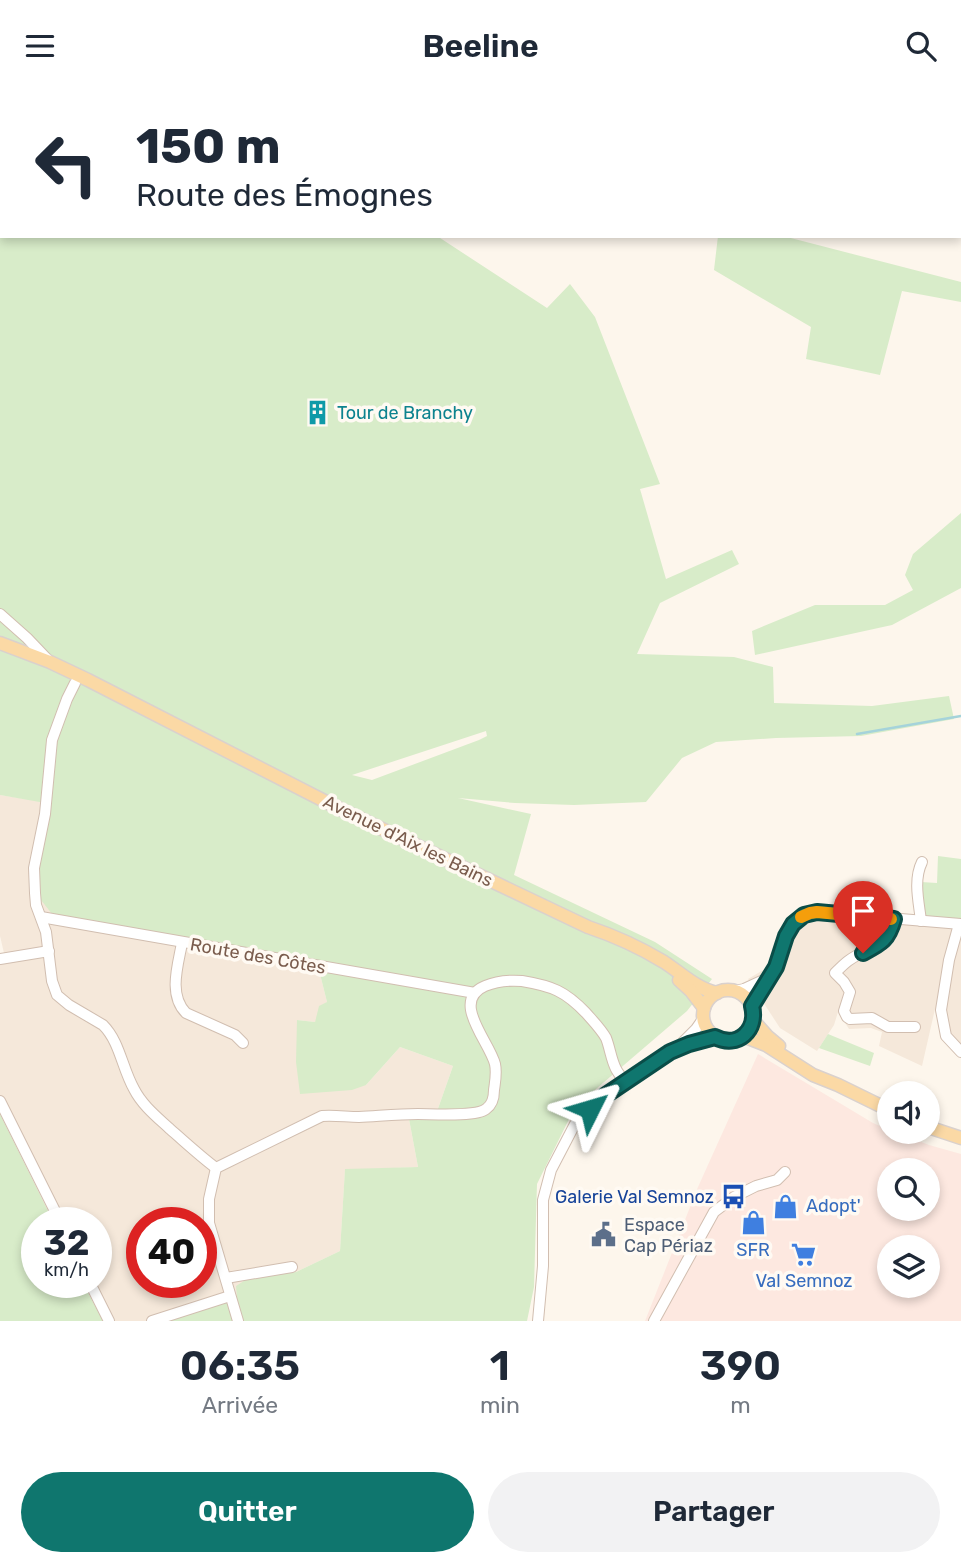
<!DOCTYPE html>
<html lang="fr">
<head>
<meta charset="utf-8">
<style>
  :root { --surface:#fff; --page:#f2f2f3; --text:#1f2937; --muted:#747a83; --accent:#0f766e }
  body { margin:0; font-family:Rubik,sans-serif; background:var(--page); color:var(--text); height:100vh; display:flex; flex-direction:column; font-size:26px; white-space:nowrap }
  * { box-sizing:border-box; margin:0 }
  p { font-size:23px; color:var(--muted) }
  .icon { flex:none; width:38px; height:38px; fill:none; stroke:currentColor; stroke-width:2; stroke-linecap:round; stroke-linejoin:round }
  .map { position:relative; height:1230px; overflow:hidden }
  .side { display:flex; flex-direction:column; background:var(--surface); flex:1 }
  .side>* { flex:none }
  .banner { position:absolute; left:0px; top:0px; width:962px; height:147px; box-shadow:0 4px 10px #0003; background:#fff; color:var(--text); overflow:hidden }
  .tools { position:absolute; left:877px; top:990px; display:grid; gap:14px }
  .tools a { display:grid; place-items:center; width:63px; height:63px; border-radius:50%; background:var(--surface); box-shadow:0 4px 10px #0003; font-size:35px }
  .speed { position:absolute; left:21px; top:1116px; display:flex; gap:14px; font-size:35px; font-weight:700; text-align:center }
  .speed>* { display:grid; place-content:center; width:91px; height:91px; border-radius:50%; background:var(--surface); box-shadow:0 4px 10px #0003; line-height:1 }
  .speed small { font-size:18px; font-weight:400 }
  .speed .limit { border:10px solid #d22; background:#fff; color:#111 }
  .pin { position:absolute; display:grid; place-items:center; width:60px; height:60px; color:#fff; margin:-72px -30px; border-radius:50% 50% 50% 0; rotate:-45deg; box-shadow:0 0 7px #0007 }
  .pin .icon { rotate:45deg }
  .me { position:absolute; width:77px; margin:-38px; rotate:50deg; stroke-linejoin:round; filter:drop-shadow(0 0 5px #0008) }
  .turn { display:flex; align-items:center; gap:24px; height:147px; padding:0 21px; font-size:32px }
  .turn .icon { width:91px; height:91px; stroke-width:2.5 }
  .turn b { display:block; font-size:49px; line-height:60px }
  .eta { display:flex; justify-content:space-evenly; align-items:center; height:119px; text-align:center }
  .eta b { font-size:42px; font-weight:600; line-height:49px }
  .cta { display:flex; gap:14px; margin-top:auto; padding:14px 21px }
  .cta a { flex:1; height:80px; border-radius:42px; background:var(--accent); color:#fff; font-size:28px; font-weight:600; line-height:80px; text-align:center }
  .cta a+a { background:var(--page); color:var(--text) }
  header { display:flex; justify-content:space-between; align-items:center; height:91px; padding:0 21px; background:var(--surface); font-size:32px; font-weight:600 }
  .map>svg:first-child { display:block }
  .residential { fill:#f5e8da; fill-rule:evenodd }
  .commercial { fill:#fde8e0; fill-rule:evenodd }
  .green { fill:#d8ecc9; fill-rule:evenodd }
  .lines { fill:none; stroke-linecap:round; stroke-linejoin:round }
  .stream { stroke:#a5d3da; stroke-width:2.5 }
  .minor-casing { stroke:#d1beb0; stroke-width:12 }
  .major-casing { stroke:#dad1cd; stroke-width:15 }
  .minor { stroke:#fff; stroke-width:10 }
  .major { stroke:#fbd9a5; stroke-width:12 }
  .route-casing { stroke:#0a4d48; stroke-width:18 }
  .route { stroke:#0f766e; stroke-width:12 }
  .slow { stroke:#f59e0b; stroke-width:12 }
  .labels { text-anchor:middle; stroke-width:7; stroke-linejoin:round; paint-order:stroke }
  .culture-label { font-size:18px; fill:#0d838f; stroke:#fffaf3; text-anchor:start }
  .street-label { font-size:18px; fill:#7a5c4d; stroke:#fffaf3 }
  .transit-label { font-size:18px; fill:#164399; stroke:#fffaf3; text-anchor:end }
  .shop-label { font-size:18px; fill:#366cbe; stroke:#fffaf3 }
  .service-label { font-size:18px; fill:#4e5e75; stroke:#fffaf3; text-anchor:start }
</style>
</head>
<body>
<header><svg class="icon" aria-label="menu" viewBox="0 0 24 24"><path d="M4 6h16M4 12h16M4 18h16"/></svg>Beeline<svg class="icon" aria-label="search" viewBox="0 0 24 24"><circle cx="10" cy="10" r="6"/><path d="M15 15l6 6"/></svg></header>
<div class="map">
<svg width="961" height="1230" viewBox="0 0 961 1230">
  <rect width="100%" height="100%" fill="#fdf6ec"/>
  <g class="residential">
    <path d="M0,704L52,712L39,770L317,871L327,911L315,931L297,929L366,994L400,956L453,975L434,1029L409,1028L418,1076L345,1079L340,1160L296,1181L247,1188L238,1207L169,1230H103L83,1192H96V1132H54L0,1023V863L4,862L0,845ZM142,1132H201V1192H142Z"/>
    <path d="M808,819L961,829V965L939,920L935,918L922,975L879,955L882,941L871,937L849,938L838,921L834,934L817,960L780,937L748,888L765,878L772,871L778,858L782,837L796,823Z"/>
  </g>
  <path class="commercial" d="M758,963L873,1032L889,1039V1041H896L929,1054L961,1063V1230H645L698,1096ZM889,1080H928V1118H889ZM889,1157H928V1195H889Z"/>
  <g class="green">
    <path d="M0,0H123L125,2H2V145H437L547,217L570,193L595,226L660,393L640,398L666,488L732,459L739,473L660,512L637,563L734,566L773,576L774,612L872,615L949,605L954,628L861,645L776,647L716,651L682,667L646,711L574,714L515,712L458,707L531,723L514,784L655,851L712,888L687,920L575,1016L537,1093L534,1196L527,1230H169L237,1207L236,1195L247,1188L296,1181L340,1160L345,1078L418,1076L409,1028L434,1029L453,975L400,956L366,994L352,999L300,1003L296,971L297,929L315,931L319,915L327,911L317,871L52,823L41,809L39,770L51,713L0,704ZM486,640L487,645L479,649L372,689L352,684Z"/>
    <path d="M718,145H783L961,191V211L902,200L880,284L806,268L811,236L714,179Z"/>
    <path d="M961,422V497L892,534L755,564L752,540L815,514H885L913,499L905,484L913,463Z"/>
    <path d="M938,765L961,768V829L925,826L921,791L937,792Z"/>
    <path d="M828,943L874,962L870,975L819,957Z"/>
    <path d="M0,1023L54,1132H37V1192H83L103,1230H0Z"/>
  </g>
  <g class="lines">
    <path class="stream" d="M857,643L961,625"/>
    <defs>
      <g id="minor">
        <path d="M805,2V0"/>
        <path d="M961,124V125"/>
        <path d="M0,523L27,547L47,568"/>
        <path d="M75,592L67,608L52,649L45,723L34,777L35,802L36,814L46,841L52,890L57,904L69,914L103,934C120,951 122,977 134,998C142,1014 157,1026 170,1038C185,1051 200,1065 216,1077"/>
        <path d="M41,826L475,902"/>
        <path d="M894,828C885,860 871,853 848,870C844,873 839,878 835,882L844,891L850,901L844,920L847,926L850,928L872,927L888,936H915"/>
        <path d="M921,830C919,812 913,789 922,771"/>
        <path d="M959,833L949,869L941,919L946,945L961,961"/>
        <path d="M182,852C178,874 168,904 186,922L235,944L243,952"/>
        <path d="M0,868L49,860"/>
        <path d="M735,900L744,898L768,887"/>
        <path d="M752,915C759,902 770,889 776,876C787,853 785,824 817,821L961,833"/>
        <path d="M678,956L696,938L703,928"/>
        <path d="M0,1010L61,1132"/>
        <path d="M226,1187L292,1176"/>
        <path d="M90,1192L109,1230"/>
        <path d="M152,1230L230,1205"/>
        <path d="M238,1230L209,1132V1108L216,1077L322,1025C335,1024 347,1026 359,1026C379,1025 398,1023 418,1023C432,1023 476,1026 486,1018C492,1014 494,1006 494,999C495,991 497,982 495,973C489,950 450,910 485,895C497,890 509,889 522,890C552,895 565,900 586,922C593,930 601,938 606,947C610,957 611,968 616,978C618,982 622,987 625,991"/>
        <path d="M538,1230L543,1175V1109L551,1079L575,1033L606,1004L670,961L714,946"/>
        <path d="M654,1230L714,1121L734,1106L756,1095L777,1089L785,1081"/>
      </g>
      <g id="major">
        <path d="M0,552L50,571L88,589L340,718L588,836C615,845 641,857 664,871C681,882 697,898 717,902"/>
        <path d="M679,889L691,900L704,917"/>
        <circle cx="728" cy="924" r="25"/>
        <path d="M753,929L767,945L779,955"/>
        <path d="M743,945L766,954L813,984L838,994L889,1019"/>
        <path d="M928,1036L961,1047"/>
      </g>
    </defs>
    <use href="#minor" class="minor-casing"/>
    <use href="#major" class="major-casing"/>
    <use href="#minor" class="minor"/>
    <use href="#major" class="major"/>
  </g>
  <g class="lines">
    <defs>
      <path id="route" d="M590,1018L606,1004L670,961L689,953L715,946C738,958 758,939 752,915L776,876L786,845L793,833L804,824L817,821L894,828C888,849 882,852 863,862"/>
    </defs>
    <use href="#route" class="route-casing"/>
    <use href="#route" class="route"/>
    <path class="slow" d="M801,826L810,822L817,821L891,828"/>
  </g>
  <defs>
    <symbol id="building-bare" viewBox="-9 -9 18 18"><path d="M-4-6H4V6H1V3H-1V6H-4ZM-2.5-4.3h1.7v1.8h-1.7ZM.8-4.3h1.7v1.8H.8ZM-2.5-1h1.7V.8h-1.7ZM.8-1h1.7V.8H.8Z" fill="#0f9aa8" stroke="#fffaf3" stroke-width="2.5" paint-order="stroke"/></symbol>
    <symbol id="bus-bare" viewBox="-9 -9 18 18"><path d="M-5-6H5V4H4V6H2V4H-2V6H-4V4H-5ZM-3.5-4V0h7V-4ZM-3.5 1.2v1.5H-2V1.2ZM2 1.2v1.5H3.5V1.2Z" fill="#1a4fb4" stroke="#fffaf3" stroke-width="2.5" paint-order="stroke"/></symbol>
    <symbol id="shop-bare" viewBox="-9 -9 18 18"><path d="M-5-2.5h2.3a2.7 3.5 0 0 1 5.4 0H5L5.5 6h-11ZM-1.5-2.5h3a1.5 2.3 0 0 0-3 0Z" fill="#3f7fe0" stroke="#fffaf3" stroke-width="2.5" paint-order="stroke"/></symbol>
    <symbol id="civic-bare" viewBox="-9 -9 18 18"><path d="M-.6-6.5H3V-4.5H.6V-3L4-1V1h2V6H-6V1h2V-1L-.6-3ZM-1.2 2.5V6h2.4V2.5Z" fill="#5c6f8a" stroke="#fffaf3" stroke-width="2.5" paint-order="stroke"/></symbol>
    <symbol id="supermarket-bare" viewBox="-9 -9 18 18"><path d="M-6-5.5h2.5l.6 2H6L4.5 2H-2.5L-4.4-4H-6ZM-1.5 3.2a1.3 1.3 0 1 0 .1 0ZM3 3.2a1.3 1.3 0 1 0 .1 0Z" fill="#3f7fe0" stroke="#fffaf3" stroke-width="2.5" paint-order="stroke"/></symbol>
  </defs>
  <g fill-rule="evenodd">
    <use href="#building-bare" x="300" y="304" width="35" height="35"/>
    <use href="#bus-bare" x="716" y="1088" width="35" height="35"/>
    <use href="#shop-bare" x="768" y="1098" width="35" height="35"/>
    <use href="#shop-bare" x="736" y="1114" width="35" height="35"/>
    <use href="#civic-bare" x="586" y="1126" width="35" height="35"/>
    <use href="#supermarket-bare" x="786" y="1146" width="35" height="35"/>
  </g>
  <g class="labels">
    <g class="culture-label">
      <text x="337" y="328">Tour de Branchy</text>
    </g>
    <g class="street-label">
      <text transform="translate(408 750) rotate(26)" y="6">Avenue d'Aix les Bains</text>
      <text transform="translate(258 865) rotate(10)" y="6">Route des Côtes</text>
    </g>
    <g class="transit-label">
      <text x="714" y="1112">Galerie Val Semnoz</text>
    </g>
    <g class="shop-label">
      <text x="806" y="1121" text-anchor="start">Adopt'</text>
      <text x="753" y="1165">SFR</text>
      <text x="804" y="1196">Val Semnoz</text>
    </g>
    <g class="service-label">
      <text x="624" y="1140">Espace<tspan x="624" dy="21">Cap Périaz</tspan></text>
    </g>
  </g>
</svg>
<div class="tools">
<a><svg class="icon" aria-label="sound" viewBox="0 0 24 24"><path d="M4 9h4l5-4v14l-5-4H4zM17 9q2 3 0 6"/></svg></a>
<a><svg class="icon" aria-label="search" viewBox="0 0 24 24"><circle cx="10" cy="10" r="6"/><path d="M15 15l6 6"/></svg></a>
<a><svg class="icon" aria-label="layers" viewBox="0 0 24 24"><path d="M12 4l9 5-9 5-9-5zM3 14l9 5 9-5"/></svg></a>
</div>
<div class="speed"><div>32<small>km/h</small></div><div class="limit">40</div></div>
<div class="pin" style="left:863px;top:862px;background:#d93025"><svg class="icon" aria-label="arrive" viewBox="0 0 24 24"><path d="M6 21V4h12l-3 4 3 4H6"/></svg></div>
<svg class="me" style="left:590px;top:1018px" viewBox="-20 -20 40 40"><path d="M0-17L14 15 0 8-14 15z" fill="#0f766e" stroke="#fff" stroke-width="4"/></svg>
<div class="banner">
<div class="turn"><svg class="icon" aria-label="left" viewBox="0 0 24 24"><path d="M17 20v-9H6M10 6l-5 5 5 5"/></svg><div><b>150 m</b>Route des Émognes</div></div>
</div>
</div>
<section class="side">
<div class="eta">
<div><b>06:35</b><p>Arrivée</p></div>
<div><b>1</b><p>min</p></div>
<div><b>390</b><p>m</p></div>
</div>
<div class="cta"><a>Quitter</a><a>Partager</a></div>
</section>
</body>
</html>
